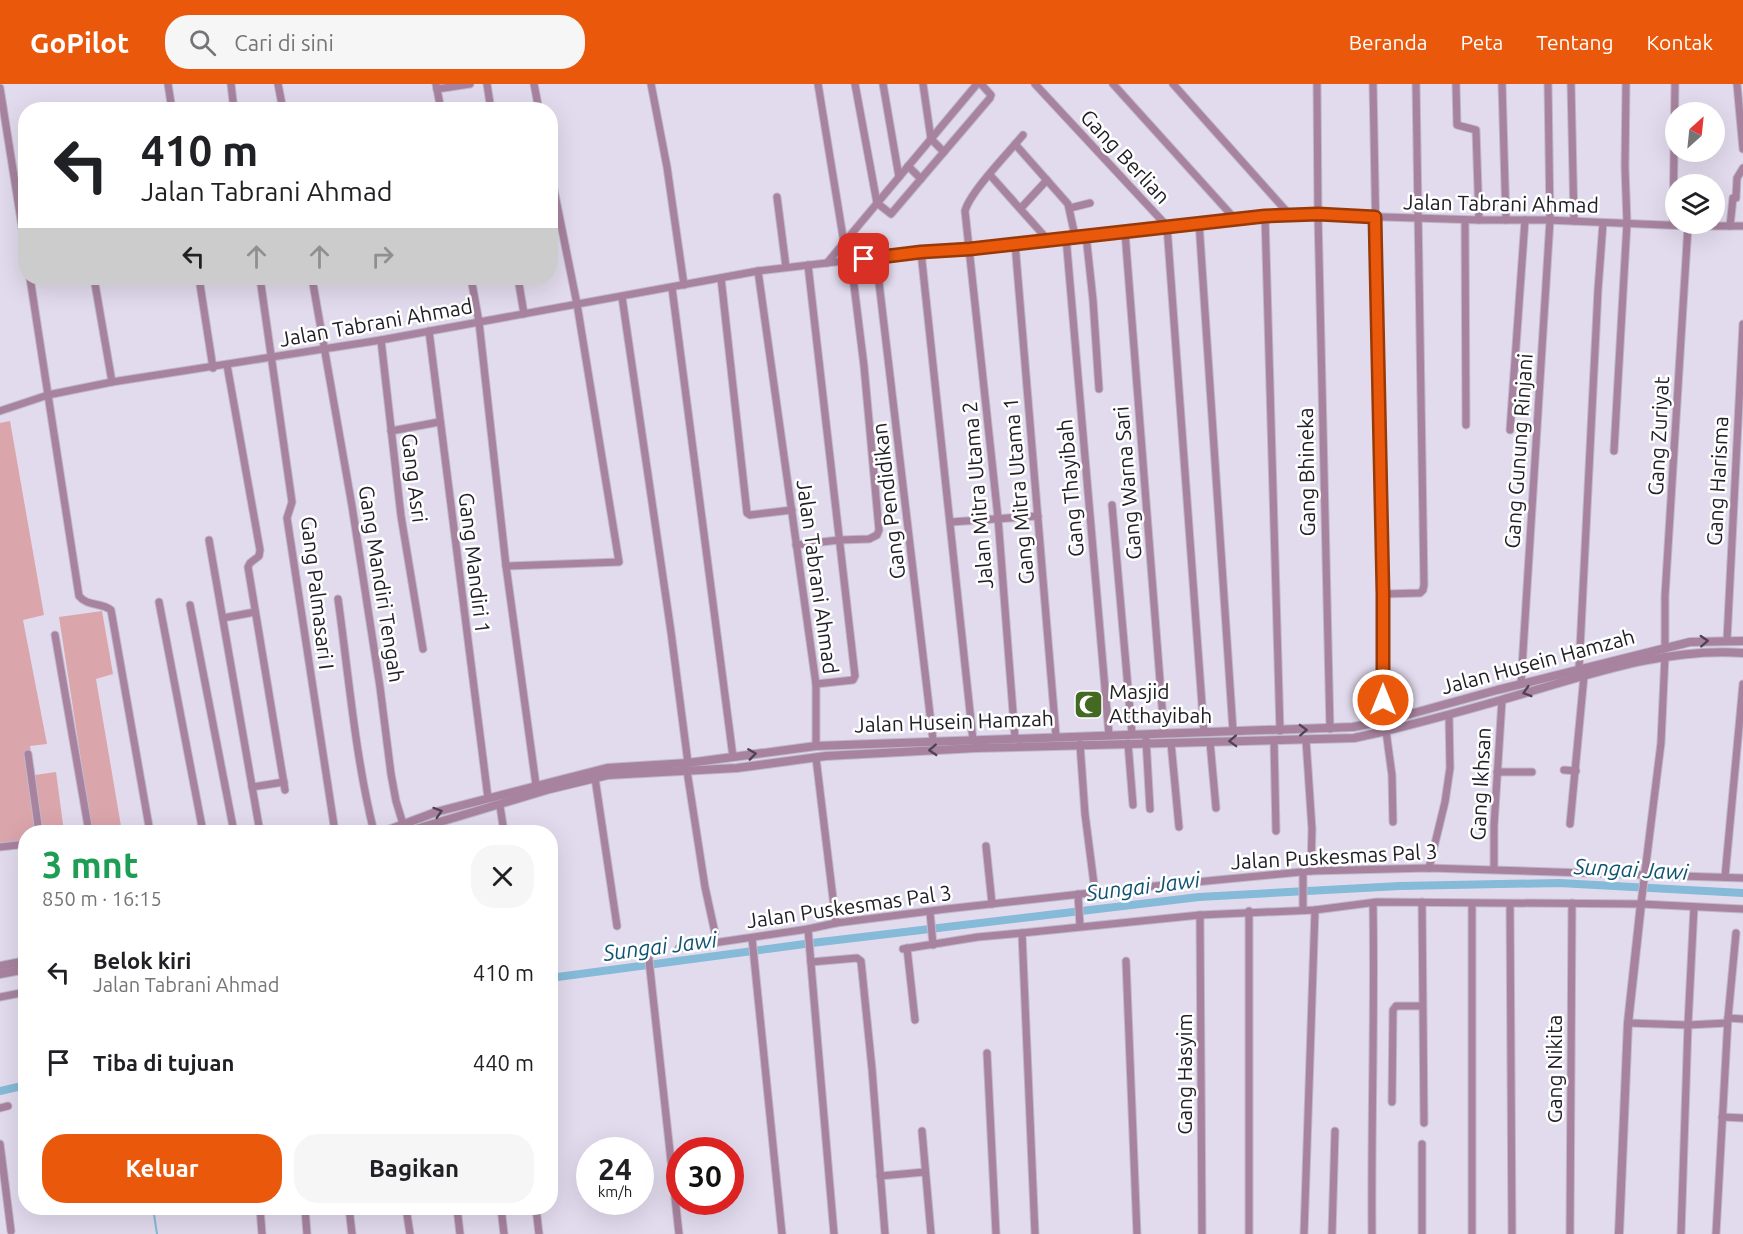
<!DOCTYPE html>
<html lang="id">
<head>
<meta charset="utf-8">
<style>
  :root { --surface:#fff; --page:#f6f6f6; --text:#202124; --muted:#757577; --accent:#ea580c }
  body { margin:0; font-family:Ubuntu,sans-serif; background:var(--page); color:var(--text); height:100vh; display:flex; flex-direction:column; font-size:22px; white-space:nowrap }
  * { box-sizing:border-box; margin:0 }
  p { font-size:20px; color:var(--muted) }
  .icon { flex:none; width:33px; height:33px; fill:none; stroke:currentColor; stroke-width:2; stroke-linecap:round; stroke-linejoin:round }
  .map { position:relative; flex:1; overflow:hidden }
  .details { position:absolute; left:18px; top:741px; width:540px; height:390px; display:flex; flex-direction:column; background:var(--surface); border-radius:24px; box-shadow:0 6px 24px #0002 }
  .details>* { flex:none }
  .guide { position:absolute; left:18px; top:18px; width:540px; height:183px; border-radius:24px; box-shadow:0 6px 24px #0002; background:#fff; color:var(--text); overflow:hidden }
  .needle { width:39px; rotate:27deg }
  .tools { position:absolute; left:1665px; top:18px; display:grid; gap:12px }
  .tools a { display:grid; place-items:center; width:60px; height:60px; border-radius:50%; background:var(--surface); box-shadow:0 6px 24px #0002; font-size:30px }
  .speed { position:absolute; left:576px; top:1053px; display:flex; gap:12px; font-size:30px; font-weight:700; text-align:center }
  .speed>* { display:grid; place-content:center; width:78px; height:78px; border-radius:50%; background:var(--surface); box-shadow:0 6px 24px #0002; line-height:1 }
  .speed small { font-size:15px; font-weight:400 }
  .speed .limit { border:9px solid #d22; background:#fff; color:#111 }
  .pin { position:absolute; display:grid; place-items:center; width:51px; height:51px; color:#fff; margin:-26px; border-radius:12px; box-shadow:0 3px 9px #0006 }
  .me { position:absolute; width:66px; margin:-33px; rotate:0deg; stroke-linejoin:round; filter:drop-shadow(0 0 4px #0008) }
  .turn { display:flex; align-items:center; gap:21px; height:126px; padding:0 24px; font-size:27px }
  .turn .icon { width:78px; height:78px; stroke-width:2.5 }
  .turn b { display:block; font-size:42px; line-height:51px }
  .lanes { display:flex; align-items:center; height:57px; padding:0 24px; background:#0003; justify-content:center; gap:30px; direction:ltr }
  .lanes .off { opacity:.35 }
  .round { display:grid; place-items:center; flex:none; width:63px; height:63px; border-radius:24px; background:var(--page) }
  .headline { display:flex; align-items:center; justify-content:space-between; height:102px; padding:0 24px }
  h1 { font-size:36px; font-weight:700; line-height:45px; color:#1e9e55 }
  .cta { display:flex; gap:12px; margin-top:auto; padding:12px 24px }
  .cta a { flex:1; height:69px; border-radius:24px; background:var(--accent); color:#fff; font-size:24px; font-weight:700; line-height:69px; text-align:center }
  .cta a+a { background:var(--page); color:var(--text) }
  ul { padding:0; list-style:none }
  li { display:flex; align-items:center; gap:18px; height:90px; padding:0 24px }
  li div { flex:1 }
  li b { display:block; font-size:22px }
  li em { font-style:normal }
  header { display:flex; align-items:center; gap:36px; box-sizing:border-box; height:84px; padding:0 30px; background:var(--accent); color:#fff }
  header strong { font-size:28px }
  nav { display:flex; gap:33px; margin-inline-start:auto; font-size:21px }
  .search { width:420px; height:54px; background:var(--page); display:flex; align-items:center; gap:15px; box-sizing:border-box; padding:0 21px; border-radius:24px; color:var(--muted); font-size:22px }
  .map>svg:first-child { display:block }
  .green { fill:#dba5ac }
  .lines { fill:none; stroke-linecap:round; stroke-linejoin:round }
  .stream { stroke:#85bad8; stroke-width:2 }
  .canal { stroke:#85bad8; stroke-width:8 }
  .minor-casing { stroke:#bfb9ca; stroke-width:9 }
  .tertiary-casing { stroke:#bfb9ca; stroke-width:10 }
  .minor { stroke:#a8839f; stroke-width:7 }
  .tertiary { stroke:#a8839f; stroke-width:8 }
  .oneway { stroke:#514351 }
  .route-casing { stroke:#983908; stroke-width:15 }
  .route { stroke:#ea580c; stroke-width:10 }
  .labels { text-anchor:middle; stroke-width:5; stroke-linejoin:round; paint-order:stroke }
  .street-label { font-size:21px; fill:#222027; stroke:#fff }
  .poi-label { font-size:21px; fill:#222027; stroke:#fff; text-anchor:start }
  .water-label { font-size:22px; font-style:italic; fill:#105372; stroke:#fff }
</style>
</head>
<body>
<header>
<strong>GoPilot</strong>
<div class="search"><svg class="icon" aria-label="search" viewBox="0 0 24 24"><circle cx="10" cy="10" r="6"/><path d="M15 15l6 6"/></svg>Cari di sini</div>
<nav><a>Beranda</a><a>Peta</a><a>Tentang</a><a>Kontak</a></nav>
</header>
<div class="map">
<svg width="1743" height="1150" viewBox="0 0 1743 1150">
  <rect width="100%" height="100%" fill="#e2dbee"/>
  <g class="green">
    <path d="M10,337L44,531L23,536L47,660L30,662L35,691L56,688L64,748H26L25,758L0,759V339Z"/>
    <path d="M102,527L113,590L96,595L122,748H92L59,533Z"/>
  </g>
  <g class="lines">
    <path class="stream" d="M153,1124L157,1150"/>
    <g class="canal">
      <path d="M550,894L812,859L1199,813L1400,802L1559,799L1743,809"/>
      <path d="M0,1007L26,1001"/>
    </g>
    <defs>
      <g id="minor">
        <path d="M168,0L172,26"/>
        <path d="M231,0L234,26"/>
        <path d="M278,0L283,26"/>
        <path d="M436,0L441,26"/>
        <path d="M487,0L491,26"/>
        <path d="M534,0L539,26"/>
        <path d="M651,0L667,83L684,201"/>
        <path d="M818,0L844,159"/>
        <path d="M855,0L877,119L891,130L990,14L991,11L981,0"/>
        <path d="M883,0L899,93"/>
        <path d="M923,0L931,55L944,68"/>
        <path d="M1035,0L1167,142L1204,648"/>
        <path d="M1113,0L1235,135"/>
        <path d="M1173,0L1289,130"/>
        <path d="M1317,0L1318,130L1330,645"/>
        <path d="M1373,0L1383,510V638"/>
        <path d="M1456,0L1457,41L1476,46L1479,136"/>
        <path d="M1502,0L1506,136"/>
        <path d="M1571,0L1574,137"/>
        <path d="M1737,0L1743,65"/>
        <path d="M0,4L26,168"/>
        <path d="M437,5L470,0"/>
        <path d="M1015,60L1068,120L1075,152"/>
        <path d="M908,82L921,95"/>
        <path d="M990,91L1048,156"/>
        <path d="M777,113L786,183"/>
        <path d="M1021,124L1047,96"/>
        <path d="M1070,124L1090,119"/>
        <path d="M1265,132L1280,647"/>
        <path d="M1465,136L1466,341"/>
        <path d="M1199,138L1233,647"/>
        <path d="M1673,141L1675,0"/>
        <path d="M1730,142L1733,114H1736L1737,94L1743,84"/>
        <path d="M1125,148L1164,648"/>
        <path d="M1086,151L1093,216L1099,305"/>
        <path d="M1066,153L1109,651"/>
        <path d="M1015,159L1056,652"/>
        <path d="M921,168L973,656"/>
        <path d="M876,173L933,656"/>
        <path d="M827,179L977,0"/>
        <path d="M808,181L855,592L853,596L816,600"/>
        <path d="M758,187L816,600V662"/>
        <path d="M30,194L79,512C88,523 101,518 111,526L150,748"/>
        <path d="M94,194L112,298"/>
        <path d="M199,194L213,284"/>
        <path d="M260,194L292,418L287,434L335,748"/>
        <path d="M312,194L352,422L380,603L391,690L396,717L403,740"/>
        <path d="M471,194L479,238L506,482L536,701"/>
        <path d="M518,194L524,230"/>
        <path d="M721,194L747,429L750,431L792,426"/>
        <path d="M672,204L733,673"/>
        <path d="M622,213L671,548L688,679"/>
        <path d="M429,247L488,714"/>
        <path d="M381,256L401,432L423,565"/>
        <path d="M227,281L260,466L259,472L250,479L248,483L285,706"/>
        <path d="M0,327L48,311L112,298L381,256L758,187L921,168L970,165L1199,138L1289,130L1479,136H1547L1688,142H1743"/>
        <path d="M1510,346L1525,136"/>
        <path d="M391,347L439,338"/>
        <path d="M1614,367L1627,139L1625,83L1626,0"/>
        <path d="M1112,421L1132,650"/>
        <path d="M951,438L1038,432"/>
        <path d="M209,456L260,748"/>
        <path d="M796,461L839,456L869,455L877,451L879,446L864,282L851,177"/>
        <path d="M506,482L619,478L577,220L550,86"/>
        <path d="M1383,510L1420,509L1423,506L1424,501L1416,0"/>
        <path d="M338,515C349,593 355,672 374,748"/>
        <path d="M159,518L203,748"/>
        <path d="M190,521L234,748"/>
        <path d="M223,534L255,528"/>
        <path d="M55,551L89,748"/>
        <path d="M1727,556L1743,240"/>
        <path d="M1665,564V512L1688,142"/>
        <path d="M1579,585L1598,206L1603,139"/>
        <path d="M1521,600L1550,136L1548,0"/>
        <path d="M1386,647L1392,691L1393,738"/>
        <path d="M1015,654L998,434L965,127C970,108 1009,68 1023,51"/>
        <path d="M1146,655L1150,725"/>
        <path d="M1306,656L1312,745L1311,787"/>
        <path d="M1274,657L1276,747"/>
        <path d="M1210,658L1216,724"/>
        <path d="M1128,659L1133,721"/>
        <path d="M1171,659L1179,743"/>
        <path d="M1080,660L1085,730L1095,808"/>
        <path d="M28,670L39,748"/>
        <path d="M816,674L836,839"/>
        <path d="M1564,686L1576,687"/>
        <path d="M687,687L705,803L715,849"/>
        <path d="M1497,688H1532"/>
        <path d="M595,694L617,842"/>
        <path d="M252,703L284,698"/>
        <path d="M500,722L504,748"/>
        <path d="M1570,740L1584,592"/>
        <path d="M986,762L992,820"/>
        <path d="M0,763L26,760"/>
        <path d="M1429,784L1445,718L1450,684L1449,631"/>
        <path d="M1494,785V742L1502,616"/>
        <path d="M1303,788V826"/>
        <path d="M1725,793L1743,600"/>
        <path d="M1078,810L1080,842"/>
        <path d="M1422,818L1424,1039"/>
        <path d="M1472,820V1150"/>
        <path d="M1510,820L1512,1150"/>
        <path d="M1641,820L1661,659L1665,572"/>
        <path d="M930,828L933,861"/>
        <path d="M1200,831L1202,1150"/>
        <path d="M808,845L834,1150"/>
        <path d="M752,854L782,1150"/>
        <path d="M679,864L808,845L836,839L946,825L1144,803L1311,787L1429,784L1743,794"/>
        <path d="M907,864L915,936"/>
        <path d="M903,865L978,853L1022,849"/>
        <path d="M648,867L679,1150"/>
        <path d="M1126,877L1137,1150"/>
        <path d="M811,878L857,874L861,877L872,985L885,1150"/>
        <path d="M0,913L26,908"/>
        <path d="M1728,934L1743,935"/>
        <path d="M1628,939L1688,941L1727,939"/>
        <path d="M987,969L996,1150"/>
        <path d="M1392,1018L1393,926L1396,922H1421"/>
        <path d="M0,1024L8,1022"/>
        <path d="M1722,1033L1743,1034"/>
        <path d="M922,1047L931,1150"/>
        <path d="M0,1060L11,1147"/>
        <path d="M880,1092L925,1088"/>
        <path d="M260,1124L262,1150"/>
        <path d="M305,1124L307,1150"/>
        <path d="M349,1124L352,1150"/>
        <path d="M406,1124L410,1150"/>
        <path d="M457,1124L460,1150"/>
        <path d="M501,1124L504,1150"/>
        <path d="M536,1124L539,1150"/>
        <path d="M1035,1150L1022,849L1200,831L1315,826L1377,818L1641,820L1743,825"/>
        <path d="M1249,1150V827"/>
        <path d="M1304,1150L1315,826"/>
        <path d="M1332,1150L1335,1047"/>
        <path d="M1372,1150C1371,1040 1375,929 1373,819"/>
        <path d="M1422,1150V1060"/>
        <path d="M1570,1150L1572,819"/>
        <path d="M1681,1150L1688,941L1694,823"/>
        <path d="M1716,1150L1728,934L1736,849"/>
      </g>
      <g id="tertiary">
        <path d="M383,748L436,728L607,684L688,679L816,662L1353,643L1385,637L1497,606L1690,558L1743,557"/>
        <path d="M406,748L550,705L608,691L737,684L826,672L976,664L1354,654L1386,647C1425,637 1463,627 1501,616C1580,594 1660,563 1743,569"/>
        <path d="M0,882L26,877"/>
        <path d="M0,890L26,885"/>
        <path d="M1619,1150L1628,939L1641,820"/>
      </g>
    </defs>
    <use href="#minor" class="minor-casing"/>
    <use href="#tertiary" class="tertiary-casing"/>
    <use href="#minor" class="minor"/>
    <use href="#tertiary" class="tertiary"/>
  </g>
  <defs><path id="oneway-chevron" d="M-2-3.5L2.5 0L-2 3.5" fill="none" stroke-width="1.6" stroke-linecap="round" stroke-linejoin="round" transform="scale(1.5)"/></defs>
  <g class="oneway">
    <use href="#oneway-chevron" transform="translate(1704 557) rotate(-3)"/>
    <use href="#oneway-chevron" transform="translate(1527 608) rotate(163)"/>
    <use href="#oneway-chevron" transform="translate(1303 646) rotate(-2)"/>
    <use href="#oneway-chevron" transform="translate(1233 657) rotate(178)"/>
    <use href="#oneway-chevron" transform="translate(933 666) rotate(177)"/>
    <use href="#oneway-chevron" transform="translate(752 670) rotate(-8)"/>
    <use href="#oneway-chevron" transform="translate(438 728) rotate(-18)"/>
  </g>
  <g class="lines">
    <defs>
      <path id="route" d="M864,175L921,168L970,165L1265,132L1318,130L1375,133L1383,510V616"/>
    </defs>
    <use href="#route" class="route-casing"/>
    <use href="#route" class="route"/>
  </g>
  <defs>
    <symbol id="mosque-square" viewBox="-11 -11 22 22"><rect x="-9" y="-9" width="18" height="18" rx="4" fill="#446922" stroke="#fff"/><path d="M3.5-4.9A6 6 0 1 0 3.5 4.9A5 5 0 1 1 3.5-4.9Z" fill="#fff"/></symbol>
  </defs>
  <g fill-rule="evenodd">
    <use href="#mosque-square" x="1072" y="604" width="33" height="33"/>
  </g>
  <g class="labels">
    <g class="street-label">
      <text transform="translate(1125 73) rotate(47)" y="7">Gang Berlian</text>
      <text transform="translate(1501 120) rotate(1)" y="7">Jalan Tabrani Ahmad</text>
      <text transform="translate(376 239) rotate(-10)" y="7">Jalan Tabrani Ahmad</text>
      <text transform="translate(1659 352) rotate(-87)" y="7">Gang Zuriyat</text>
      <text transform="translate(1519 367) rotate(-86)" y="7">Gang Gunung Rinjani</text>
      <text transform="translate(1307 388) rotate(-91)" y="7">Gang Bhineka</text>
      <text transform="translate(414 394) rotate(83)" y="7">Gang Asri</text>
      <text transform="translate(1718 397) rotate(-87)" y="7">Gang Harisma</text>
      <text transform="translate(1128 399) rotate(-95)" y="7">Gang Warna Sari</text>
      <text transform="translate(1071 404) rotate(-95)" y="7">Gang Thayibah</text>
      <text transform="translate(1019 407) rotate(-95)" y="7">Gang Mitra Utama 1</text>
      <text transform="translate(978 411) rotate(-95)" y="7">Jalan Mitra Utama 2</text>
      <text transform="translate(889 417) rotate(-97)" y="7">Gang Pendidikan</text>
      <text transform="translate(474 479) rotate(83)" y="7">Gang Mandiri 1</text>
      <text transform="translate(817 493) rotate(82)" y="7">Jalan Tabrani Ahmad</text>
      <text transform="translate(381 500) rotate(81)" y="7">Gang Mandiri Tengah</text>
      <text transform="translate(317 509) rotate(83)" y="7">Gang Palmasari I</text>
      <text transform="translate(1538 578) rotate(-15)" y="7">Jalan Husein Hamzah</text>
      <text transform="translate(954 638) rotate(-2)" y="7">Jalan Husein Hamzah</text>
      <text transform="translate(1481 700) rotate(-87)" y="7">Gang Ikhsan</text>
      <text transform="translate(1334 773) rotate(-3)" y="7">Jalan Puskesmas Pal 3</text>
      <text transform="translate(849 823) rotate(-8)" y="7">Jalan Puskesmas Pal 3</text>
      <text transform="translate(1555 985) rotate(-90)" y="7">Gang Nikita</text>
      <text transform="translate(1185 990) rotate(-90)" y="7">Gang Hasyim</text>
    </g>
    <g class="poi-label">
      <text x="1109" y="615">Masjid<tspan x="1109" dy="24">Atthayibah</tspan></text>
    </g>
    <g class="water-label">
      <text transform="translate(1631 785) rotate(3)" y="8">Sungai Jawi</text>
      <text transform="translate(1143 802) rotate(-7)" y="8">Sungai Jawi</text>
      <text transform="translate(660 862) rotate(-7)" y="8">Sungai Jawi</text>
    </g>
  </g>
</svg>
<div class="tools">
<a><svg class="needle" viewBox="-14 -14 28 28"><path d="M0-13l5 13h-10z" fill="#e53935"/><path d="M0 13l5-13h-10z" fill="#757577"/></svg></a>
<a><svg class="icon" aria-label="layers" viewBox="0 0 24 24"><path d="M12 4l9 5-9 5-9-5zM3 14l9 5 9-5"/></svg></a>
</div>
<div class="speed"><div>24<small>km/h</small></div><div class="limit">30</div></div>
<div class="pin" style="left:864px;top:175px;background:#d93025"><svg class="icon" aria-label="arrive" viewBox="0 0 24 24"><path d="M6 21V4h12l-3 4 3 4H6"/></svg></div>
<svg class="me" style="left:1383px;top:616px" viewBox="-20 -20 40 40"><circle r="17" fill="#ea580c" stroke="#fff" stroke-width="3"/><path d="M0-11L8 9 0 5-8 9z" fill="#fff"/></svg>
<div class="guide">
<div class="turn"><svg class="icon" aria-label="left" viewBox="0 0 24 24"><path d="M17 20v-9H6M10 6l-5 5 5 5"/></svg><div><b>410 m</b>Jalan Tabrani Ahmad</div></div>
<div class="lanes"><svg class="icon" aria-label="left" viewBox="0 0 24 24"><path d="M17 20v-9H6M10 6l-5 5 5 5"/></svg><svg class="icon off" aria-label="ahead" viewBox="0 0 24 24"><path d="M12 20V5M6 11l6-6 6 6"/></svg><svg class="icon off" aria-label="ahead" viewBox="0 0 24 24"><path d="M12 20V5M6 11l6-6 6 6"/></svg><svg class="icon off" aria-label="right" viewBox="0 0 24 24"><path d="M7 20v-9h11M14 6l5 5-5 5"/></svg></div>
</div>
<section class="details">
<div class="headline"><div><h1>3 mnt</h1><p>850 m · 16:15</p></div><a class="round"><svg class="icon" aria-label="close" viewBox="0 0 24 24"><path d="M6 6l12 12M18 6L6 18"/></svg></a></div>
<ul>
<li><svg class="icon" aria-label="left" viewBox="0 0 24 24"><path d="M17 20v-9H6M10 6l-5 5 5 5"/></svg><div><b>Belok kiri</b><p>Jalan Tabrani Ahmad</p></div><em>410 m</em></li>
<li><svg class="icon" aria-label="arrive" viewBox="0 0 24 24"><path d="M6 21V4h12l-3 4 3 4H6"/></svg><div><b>Tiba di tujuan</b></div><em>440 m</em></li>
</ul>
<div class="cta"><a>Keluar</a><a>Bagikan</a></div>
</section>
</div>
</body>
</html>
